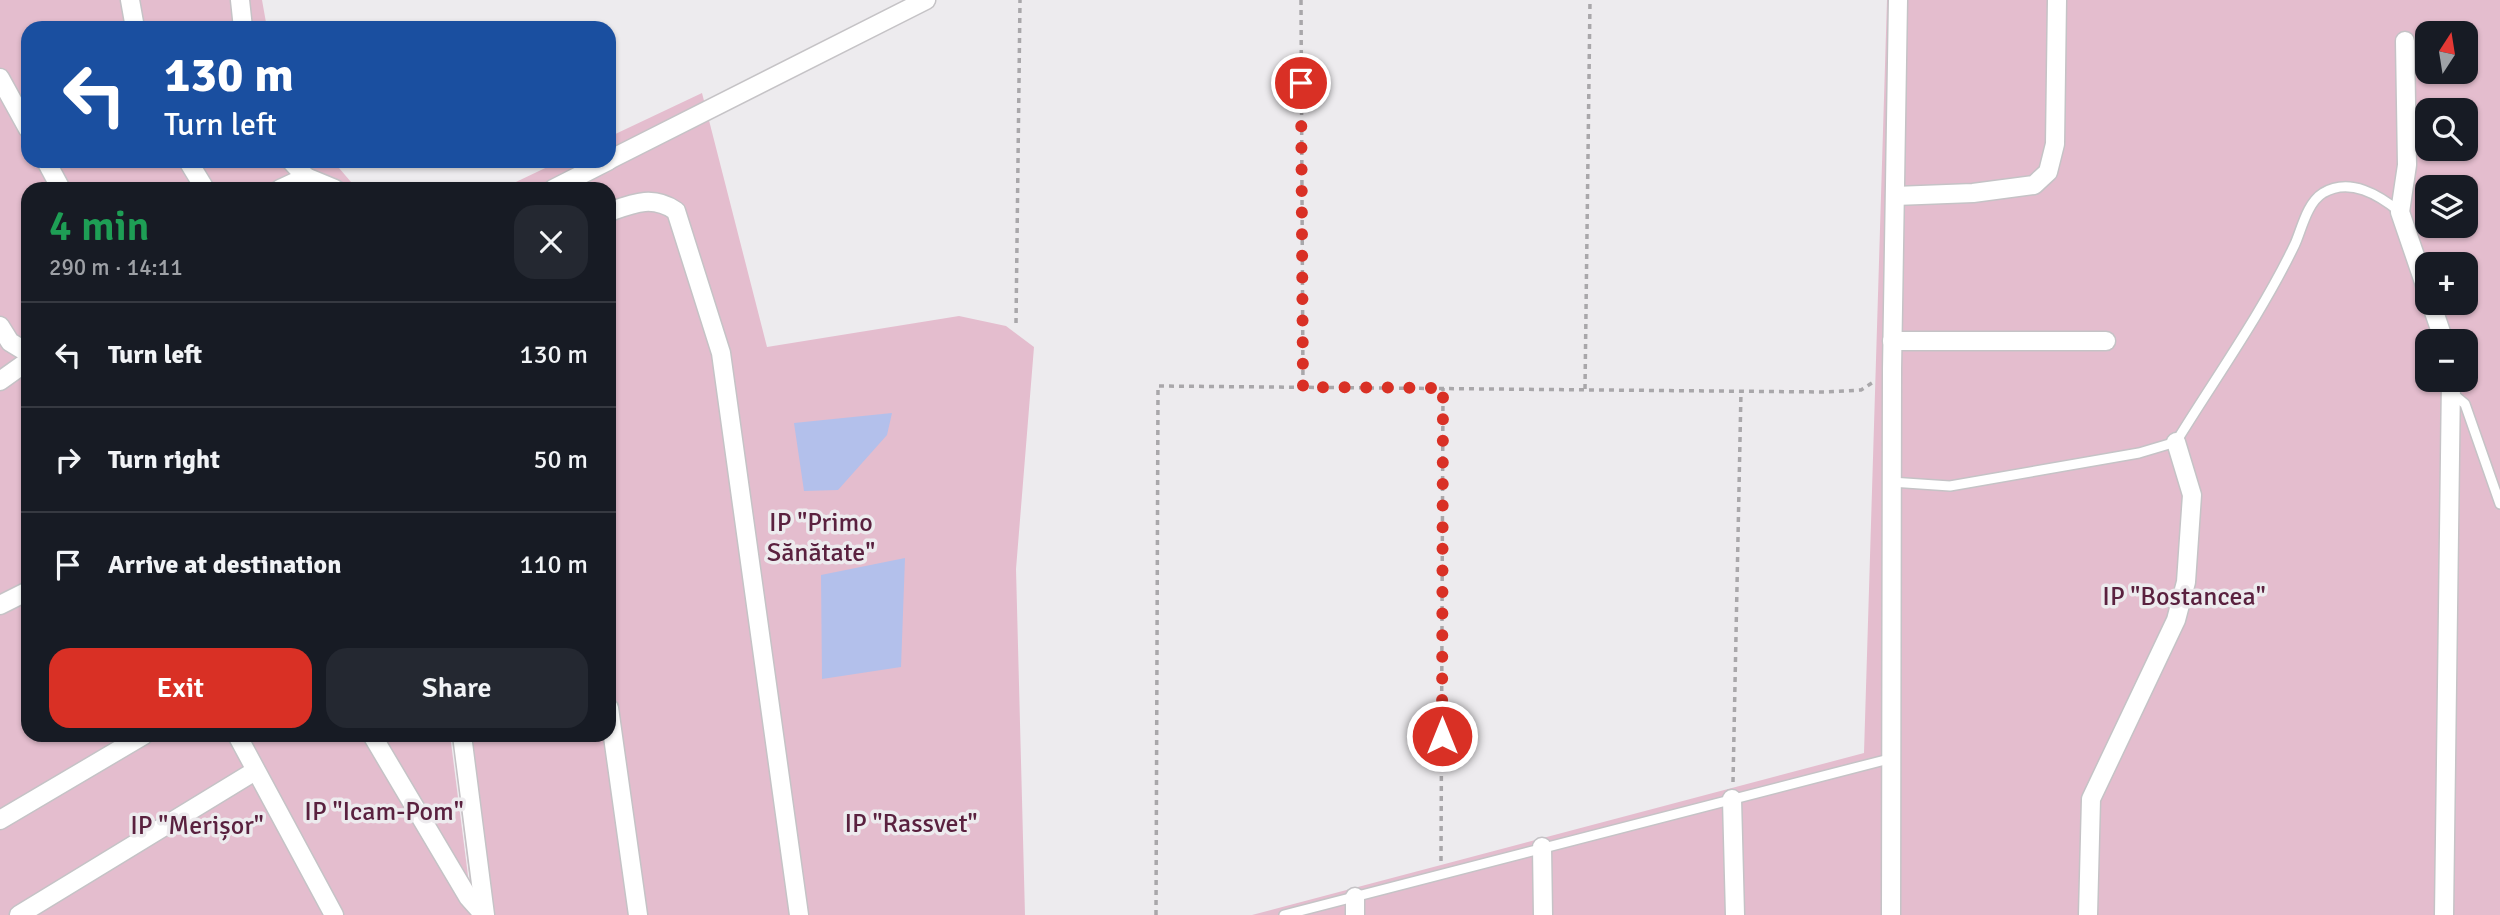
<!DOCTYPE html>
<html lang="en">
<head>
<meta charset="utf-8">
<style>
  :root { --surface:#171b24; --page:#242831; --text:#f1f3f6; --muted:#9ea1a6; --line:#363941; --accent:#d93025 }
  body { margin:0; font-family:Signika,sans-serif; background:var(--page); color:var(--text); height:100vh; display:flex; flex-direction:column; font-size:26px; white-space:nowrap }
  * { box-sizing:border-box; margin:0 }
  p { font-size:23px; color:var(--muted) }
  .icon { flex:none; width:38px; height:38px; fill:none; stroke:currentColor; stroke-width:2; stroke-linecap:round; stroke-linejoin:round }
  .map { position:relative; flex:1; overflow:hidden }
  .details { position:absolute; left:21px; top:182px; width:595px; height:560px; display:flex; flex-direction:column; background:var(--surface); border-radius:21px; box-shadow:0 2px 5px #0004 }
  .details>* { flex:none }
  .top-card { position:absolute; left:21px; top:21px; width:595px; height:147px; border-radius:21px; box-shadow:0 2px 5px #0004; background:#1a4fa0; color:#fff; overflow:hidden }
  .needle { width:46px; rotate:12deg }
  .fabs { position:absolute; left:2415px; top:21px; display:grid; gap:14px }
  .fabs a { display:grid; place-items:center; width:63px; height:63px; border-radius:14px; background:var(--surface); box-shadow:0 2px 5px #0004; font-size:35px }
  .pin { position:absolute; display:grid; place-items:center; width:60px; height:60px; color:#fff; margin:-30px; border:4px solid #fff; border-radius:50%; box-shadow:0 2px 7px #0007 }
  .me { position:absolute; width:77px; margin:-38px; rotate:0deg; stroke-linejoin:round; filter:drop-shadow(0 0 5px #0008) }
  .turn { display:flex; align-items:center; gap:24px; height:147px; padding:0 28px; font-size:32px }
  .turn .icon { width:91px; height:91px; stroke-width:2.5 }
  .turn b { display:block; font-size:49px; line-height:60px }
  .round { display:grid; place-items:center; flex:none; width:74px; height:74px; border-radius:21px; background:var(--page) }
  .overview { display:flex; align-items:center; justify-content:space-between; height:119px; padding:0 28px }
  h1 { font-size:42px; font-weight:600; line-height:52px; color:#1e9e55 }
  .button { display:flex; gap:14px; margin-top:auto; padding:14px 28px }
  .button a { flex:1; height:80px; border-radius:21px; background:var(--accent); color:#fff; font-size:28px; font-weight:600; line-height:80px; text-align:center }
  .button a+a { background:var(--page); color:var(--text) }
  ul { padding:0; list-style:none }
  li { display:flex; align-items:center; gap:21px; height:105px; padding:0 28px; border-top:2px solid var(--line) }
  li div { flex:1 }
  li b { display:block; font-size:26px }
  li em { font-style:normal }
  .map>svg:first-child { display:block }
  .green { fill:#e4bdce; fill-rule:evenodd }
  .water { fill:#b3c0eb }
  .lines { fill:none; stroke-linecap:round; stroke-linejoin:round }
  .lane-casing { stroke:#c5c3c6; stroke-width:12 }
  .street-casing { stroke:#c5c3c6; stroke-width:21 }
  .path { stroke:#a9a7aa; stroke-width:3.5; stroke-dasharray:5 5; stroke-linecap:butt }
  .lane { stroke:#fff; stroke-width:9 }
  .street { stroke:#fff; stroke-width:18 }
  .route { stroke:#d93025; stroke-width:12; stroke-dasharray:0 21.6 }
  .labels { text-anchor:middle; stroke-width:7; stroke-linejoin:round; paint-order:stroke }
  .park-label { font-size:26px; fill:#5a213f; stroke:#edebee }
</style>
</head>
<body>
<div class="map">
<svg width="2500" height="915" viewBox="0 0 2500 915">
  <rect width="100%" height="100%" fill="#edebee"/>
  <g class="green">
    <path d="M0,0H262L267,28H28V161H333L357,189H28V735H450L473,915H0Z"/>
    <path d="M1887,0H2500V915H1252L1864,753ZM2427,33H2466V72H2427ZM2427,110H2466V149H2427ZM2427,187H2466V226H2427ZM2427,264H2466V303H2427ZM2427,341H2466V380H2427Z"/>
    <path d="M702,93L767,347L959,316L1006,326L1034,347L1016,569L1025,915H474L452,735H609V189H501L560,161H609V137Z"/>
  </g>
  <g class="water">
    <path d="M892,413L887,435L838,490L804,491L794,423Z"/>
    <path d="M905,558L901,667L822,679L821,575Z"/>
  </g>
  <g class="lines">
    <defs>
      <g id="lane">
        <path d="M2452,393L2465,404L2500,504"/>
        <path d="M1891,482L1950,486L2139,453L2176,442C2216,377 2262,313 2295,244C2302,228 2307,203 2323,193C2350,177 2379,195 2400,212"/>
        <path d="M1284,915L1889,759"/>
      </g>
      <g id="street">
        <path d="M130,0L135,28"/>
        <path d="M240,0L243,28"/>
        <path d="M2405,41L2407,165L2400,212L2427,291"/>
        <path d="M0,78L28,129"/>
        <path d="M609,160L926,0"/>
        <path d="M46,161L61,189"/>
        <path d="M188,161L205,189"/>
        <path d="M291,161L306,177"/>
        <path d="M280,189L306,177L335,189"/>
        <path d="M553,189L608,161"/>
        <path d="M1895,196L1973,193L2034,185L2048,172L2055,144L2057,0"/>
        <path d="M609,212C634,203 653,195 676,211L721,353L799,915"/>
        <path d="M2431,303L2444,341"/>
        <path d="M0,326L10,342L28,353"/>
        <path d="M1892,341H2106"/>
        <path d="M0,381L28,361"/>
        <path d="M0,605L28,591"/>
        <path d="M609,708L638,915"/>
        <path d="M237,735L334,915"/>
        <path d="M372,735L468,897L484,915"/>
        <path d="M462,735L485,915"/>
        <path d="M1732,799L1735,915"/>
        <path d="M0,820L144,735"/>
        <path d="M1542,847L1543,915"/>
        <path d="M1355,897V915"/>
        <path d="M19,915L255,771"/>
        <path d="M1891,915L1892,370L1898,0"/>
        <path d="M2088,915L2091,799L2176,620L2186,582L2192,495L2176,442"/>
        <path d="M2444,915L2451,380"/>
      </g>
    </defs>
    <use href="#lane" class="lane-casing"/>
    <use href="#street" class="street-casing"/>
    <g class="path">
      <path d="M1301,0L1303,387"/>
      <path d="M1016,323L1020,0"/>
      <path d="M1585,389L1590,0"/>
      <path d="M1733,782L1741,391"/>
      <path d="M1441,861L1443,388"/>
      <path d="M1156,915L1158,386L1825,392L1861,390L1875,381"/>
    </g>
    <use href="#lane" class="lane"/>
    <use href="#street" class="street"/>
  </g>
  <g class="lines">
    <path class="route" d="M1301,83L1303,387L1443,388L1442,736"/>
  </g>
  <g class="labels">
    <g class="park-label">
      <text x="821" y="531">IP "Primo<tspan x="821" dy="30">Sănătate"</tspan></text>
      <text x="2184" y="605">IP "Bostancea"</text>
      <text x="384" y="820">IP "Icam-Pom"</text>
      <text x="911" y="832">IP "Rassvet"</text>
      <text x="197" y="834">IP "Merișor"</text>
    </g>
  </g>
</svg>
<div class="fabs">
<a><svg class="needle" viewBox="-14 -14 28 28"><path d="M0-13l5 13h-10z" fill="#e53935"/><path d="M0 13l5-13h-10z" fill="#9ea1a6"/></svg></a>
<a><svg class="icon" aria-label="search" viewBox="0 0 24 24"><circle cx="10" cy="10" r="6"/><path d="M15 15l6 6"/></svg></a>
<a><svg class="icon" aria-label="layers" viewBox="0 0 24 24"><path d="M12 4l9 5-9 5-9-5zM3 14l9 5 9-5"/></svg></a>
<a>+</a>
<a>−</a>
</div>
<div class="pin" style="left:1301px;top:83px;background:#d93025"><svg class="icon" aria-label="arrive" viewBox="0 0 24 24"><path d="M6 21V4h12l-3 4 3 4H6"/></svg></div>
<svg class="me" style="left:1442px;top:736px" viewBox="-20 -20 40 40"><circle r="17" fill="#d93025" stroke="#fff" stroke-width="3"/><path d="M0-11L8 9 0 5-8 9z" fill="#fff"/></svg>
<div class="top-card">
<div class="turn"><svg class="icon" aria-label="left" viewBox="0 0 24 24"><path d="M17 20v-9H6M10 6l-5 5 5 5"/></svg><div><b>130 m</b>Turn left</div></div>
</div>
<section class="details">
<div class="overview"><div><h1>4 min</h1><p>290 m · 14:11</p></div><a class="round"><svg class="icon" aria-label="close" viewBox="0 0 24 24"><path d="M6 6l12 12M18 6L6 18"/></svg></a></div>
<ul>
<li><svg class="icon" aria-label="left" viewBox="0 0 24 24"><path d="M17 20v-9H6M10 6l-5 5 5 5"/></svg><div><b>Turn left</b></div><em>130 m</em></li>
<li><svg class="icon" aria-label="right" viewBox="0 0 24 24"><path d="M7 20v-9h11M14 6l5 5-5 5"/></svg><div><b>Turn right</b></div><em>50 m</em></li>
<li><svg class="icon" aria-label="arrive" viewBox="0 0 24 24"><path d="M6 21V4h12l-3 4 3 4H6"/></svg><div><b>Arrive at destination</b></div><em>110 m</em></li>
</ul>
<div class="button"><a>Exit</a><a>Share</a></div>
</section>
</div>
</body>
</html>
